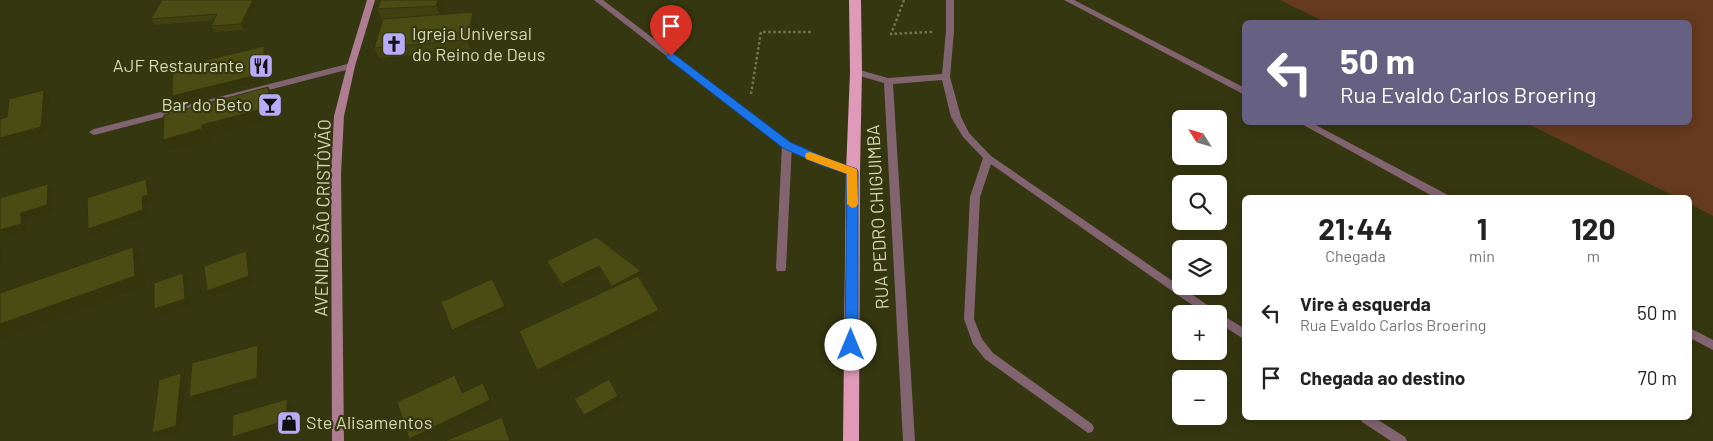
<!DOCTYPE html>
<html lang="pt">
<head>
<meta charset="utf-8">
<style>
  :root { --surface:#fff; --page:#f2f2f2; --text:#222; --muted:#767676 }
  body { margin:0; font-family:Barlow,sans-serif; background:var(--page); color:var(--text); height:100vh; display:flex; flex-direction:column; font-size:19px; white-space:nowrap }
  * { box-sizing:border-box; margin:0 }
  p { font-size:16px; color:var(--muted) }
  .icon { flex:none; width:28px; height:28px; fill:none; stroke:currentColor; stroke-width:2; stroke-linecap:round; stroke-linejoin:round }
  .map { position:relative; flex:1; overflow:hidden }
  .panel { position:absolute; left:1242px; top:195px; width:450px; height:225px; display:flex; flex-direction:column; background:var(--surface); border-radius:8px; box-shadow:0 2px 12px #0003 }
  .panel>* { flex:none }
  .guide { position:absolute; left:1242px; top:20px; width:450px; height:105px; border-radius:8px; box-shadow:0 2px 12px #0003; background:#666082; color:#fff; overflow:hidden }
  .needle { width:32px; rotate:307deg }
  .controls { position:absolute; left:1172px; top:110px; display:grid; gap:10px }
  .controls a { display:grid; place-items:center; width:55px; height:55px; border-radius:8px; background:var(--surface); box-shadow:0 2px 12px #0003; font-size:25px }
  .pin { position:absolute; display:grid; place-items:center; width:42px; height:42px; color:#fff; margin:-51px -21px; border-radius:50% 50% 50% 0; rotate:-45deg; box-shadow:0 0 5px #0007 }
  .pin .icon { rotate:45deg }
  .me { position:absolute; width:55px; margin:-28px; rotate:0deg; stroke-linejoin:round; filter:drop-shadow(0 0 4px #0008) }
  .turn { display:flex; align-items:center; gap:18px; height:105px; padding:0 15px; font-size:22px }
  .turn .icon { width:65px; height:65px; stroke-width:2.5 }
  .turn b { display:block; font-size:35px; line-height:42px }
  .eta { display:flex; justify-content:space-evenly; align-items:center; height:85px; text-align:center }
  .eta b { font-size:30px; font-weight:700; line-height:35px }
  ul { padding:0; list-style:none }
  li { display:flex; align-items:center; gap:15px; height:65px; padding:0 15px }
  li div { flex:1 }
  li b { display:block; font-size:19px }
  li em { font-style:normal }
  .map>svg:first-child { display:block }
  .green { fill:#653a1e }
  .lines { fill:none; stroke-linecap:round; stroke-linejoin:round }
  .path { stroke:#737650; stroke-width:2.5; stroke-dasharray:2.5 2.5; stroke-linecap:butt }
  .service { fill:#826470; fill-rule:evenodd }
  .minor { fill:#826470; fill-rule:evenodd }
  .secondary { fill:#ae7d92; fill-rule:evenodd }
  .trunk { fill:#de9ab8; fill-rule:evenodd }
  .wall { fill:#404110 }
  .shaded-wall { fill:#34350d }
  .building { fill:#4a4c13; stroke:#34350d }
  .route { fill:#1a73e8; stroke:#114b97 }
  .slow { fill:#f59e0b }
  .labels { text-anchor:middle; stroke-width:4.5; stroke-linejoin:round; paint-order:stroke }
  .poi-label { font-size:18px; fill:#d4d8b4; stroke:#353710; text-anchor:start }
  .street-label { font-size:18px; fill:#d4d8b4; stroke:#353710 }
</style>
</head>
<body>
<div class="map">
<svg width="1713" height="441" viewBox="0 0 1713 441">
  <rect width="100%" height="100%" fill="#353710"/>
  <path class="green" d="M1280,0H1713V216L1690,204V198L1676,197L1526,123L1690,122V22H1325Z"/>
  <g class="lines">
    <g class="path">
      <path d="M904,0L891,34L932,32"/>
      <path d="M751,94L761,32H811"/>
    </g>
    <g class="service">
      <path d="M351,63L354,64L355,66L354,68L94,135L89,132L94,129Z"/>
      <path d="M787,142L792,145L786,268L785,271H777L776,268L782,145Z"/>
      <path d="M988,155L993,158L980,197L974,319L982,339L993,353L1092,424L1094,428L1092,432L1088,433L985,359L973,344L964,319L970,197L983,158Z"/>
    </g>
    <g class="minor">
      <path d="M594,0H603L790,143L827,160L856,169L858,171L856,173L853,174L821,164L784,147Z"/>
      <path d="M946,0H954V31L950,77L961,117L969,133L991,156L1219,313L1245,329V340L1219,323V314H1205L985,160L963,137L951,117L942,80L893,84L915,441H903L884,83L853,74L852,72L856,69L888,78L942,74L946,31Z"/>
      <path d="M1064,0H1074L1245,88V95Z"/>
      <path d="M1298,122H1310L1448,195L1450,198H1436Z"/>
      <path d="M1690,328L1713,340V350L1690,338Z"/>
      <path d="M1360,418H1375L1405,437L1407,441H1391L1362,422Z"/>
    </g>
    <path class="secondary" d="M367,0H375L355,66L344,116L341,174L344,441H332L331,174L334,116L347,66Z"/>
    <path class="trunk" d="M849,0H861L862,72L860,171L859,441H843L846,171L850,72Z"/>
  </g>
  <g class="wall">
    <path d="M162,0H259L244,30L215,32L211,26L214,20L155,25L151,19Z"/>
    <path d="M381,0H448L443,14L473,12L477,22L471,50L379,58L374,48L383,21L377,9Z"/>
    <path d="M596,237L643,276L640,278L659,310L662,319L542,379L537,370L612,288L601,271L564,290L549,266L547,261Z"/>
  </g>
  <g class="shaded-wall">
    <path d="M253,0H259L244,30L241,24Z"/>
    <path d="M438,0H448L441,20L436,6Z"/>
    <path d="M473,12L477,22L471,50L467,40Z"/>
    <path d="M264,46L267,52L269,79L176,102L172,96Z"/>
    <path d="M268,87L275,98L277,117L209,136L210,139L171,150L163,140L202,125Z"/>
    <path d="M44,90L49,95L46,133L0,146V138Z"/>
    <path d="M146,179L151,185L153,201L147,203L148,216L93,234L88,229L142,197Z"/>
    <path d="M48,184L53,189L52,210L27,218V229L0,238V230Z"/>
    <path d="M0,245L1,246L2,263L0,264Z"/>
    <path d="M133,247L142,256L145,286L0,338V324Z"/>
    <path d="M246,251L251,257L254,281L212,296L207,291Z"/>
    <path d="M599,266L601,271L564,290L562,284Z"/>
    <path d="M641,271L643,276L614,291L612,286Z"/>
    <path d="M183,273L188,278L190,304L160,315L154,309Z"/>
    <path d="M492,279L507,311L455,335L452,330Z"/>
    <path d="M659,310L662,319L542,379L537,370Z"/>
    <path d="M258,345L263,350L262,382L195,402L189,397Z"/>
    <path d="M181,373L186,378L181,431L158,438L152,433Z"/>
    <path d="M455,375L459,380L465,398L462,393Z"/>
    <path d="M483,383L486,388L493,405L417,441H411L409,439Z"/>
    <path d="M618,396L620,401L586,420L584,415Z"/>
    <path d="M287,399L296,408V429L256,441H236L232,437Z"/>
    <path d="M502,417L505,422L511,441H510Z"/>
  </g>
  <g class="building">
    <path d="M162,0H253L241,24L211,26L217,14L151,19Z"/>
    <path d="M381,0H438L436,6L377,9Z"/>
    <path d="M473,12L467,40L374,48L383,19Z"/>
    <path d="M264,46L265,73L172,96L173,68Z"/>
    <path d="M268,87L270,107L202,125V129L163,140L164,115Z"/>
    <path d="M44,90L41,127L0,138V119L7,117L9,99Z"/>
    <path d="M146,179L148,195L142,197L143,210L88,229L87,198Z"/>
    <path d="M48,184L47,205L21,213V224L0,230V198Z"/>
    <path d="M596,237L641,271L612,286L599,266L562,284L547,261Z"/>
    <path d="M133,247L135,276L0,324V293Z"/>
    <path d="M246,251L249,276L207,291L204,266Z"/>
    <path d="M183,273L185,299L154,309V283Z"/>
    <path d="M638,276L659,310L537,370L519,331Z"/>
    <path d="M492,279L505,306L452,330L441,302Z"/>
    <path d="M258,345L257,378L189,397L192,363Z"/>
    <path d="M181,373L176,426L152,433L159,380Z"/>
    <path d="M455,375L462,393L483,383L490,400L409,439L397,402Z"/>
    <path d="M609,379L618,396L584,415L574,399Z"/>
    <path d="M287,399V420L232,437L233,415Z"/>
    <path d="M502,417L510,441H445Z"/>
  </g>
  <path class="route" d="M671,52L790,142L828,159L857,169L858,172V345L856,349L851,350L847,349L845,345L847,174L820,165L783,148L667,58L666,56Z"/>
  <path class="slow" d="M810,152L857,169L858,204L856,207L852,208L847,204V174L806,159L805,156L806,153Z"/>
  <defs>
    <symbol id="church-square" viewBox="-11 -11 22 22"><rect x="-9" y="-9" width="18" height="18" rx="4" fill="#b8abf7" stroke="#353710"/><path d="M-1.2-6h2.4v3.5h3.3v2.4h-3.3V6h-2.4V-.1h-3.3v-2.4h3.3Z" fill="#111"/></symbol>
    <symbol id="restaurant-square" viewBox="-11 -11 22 22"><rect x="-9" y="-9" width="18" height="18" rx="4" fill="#b8abf7" stroke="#353710"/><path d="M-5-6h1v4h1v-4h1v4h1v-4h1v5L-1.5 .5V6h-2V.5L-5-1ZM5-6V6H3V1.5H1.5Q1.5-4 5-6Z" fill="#111"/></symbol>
    <symbol id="bar-square" viewBox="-11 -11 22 22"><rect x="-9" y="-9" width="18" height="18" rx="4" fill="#b8abf7" stroke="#353710"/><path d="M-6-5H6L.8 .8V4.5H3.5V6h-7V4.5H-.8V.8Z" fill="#111"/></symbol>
    <symbol id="shop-square" viewBox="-11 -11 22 22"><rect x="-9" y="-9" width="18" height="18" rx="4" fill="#b8abf7" stroke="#353710"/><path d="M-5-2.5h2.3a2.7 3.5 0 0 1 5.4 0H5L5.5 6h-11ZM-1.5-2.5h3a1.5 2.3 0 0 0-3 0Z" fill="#111"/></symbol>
  </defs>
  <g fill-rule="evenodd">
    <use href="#church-square" x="380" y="30" width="28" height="28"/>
    <use href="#restaurant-square" x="247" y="52" width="28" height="28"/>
    <use href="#bar-square" x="256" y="91" width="28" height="28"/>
    <use href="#shop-square" x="275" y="409" width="28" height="28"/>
  </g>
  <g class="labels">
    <g class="poi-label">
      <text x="412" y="40">Igreja Universal<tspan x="412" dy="21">do Reino de Deus</tspan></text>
      <text x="244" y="72" text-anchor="end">AJF Restaurante</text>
      <text x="252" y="111" text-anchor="end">Bar do Beto</text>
      <text x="306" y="429">Ste Alisamentos</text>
    </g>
    <g class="street-label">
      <text transform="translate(878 217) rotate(-93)" y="6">RUA PEDRO CHIGUIMBA</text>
      <text transform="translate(323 218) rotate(-89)" y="6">AVENIDA SÃO CRISTÓVÃO</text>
    </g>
  </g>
</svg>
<div class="controls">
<a><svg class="needle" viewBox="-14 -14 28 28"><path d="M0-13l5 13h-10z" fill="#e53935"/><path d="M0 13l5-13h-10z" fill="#767676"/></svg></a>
<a><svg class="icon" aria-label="search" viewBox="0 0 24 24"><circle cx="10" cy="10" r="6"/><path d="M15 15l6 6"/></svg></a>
<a><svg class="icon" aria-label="layers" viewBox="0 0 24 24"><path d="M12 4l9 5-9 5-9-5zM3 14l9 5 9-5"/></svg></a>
<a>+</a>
<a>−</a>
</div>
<div class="pin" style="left:671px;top:56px;background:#d93025"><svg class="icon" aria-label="arrive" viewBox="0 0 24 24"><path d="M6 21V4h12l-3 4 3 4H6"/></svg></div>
<svg class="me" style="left:851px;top:345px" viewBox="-20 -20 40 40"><circle r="19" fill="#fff"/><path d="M0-13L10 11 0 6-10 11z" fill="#1a73e8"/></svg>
<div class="guide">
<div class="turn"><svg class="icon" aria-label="left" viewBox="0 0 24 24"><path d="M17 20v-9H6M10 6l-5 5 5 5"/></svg><div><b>50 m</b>Rua Evaldo Carlos Broering</div></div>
</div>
<section class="panel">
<div class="eta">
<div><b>21:44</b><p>Chegada</p></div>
<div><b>1</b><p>min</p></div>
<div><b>120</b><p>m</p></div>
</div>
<ul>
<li><svg class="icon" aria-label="left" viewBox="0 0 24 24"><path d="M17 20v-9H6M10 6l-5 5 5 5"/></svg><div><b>Vire à esquerda</b><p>Rua Evaldo Carlos Broering</p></div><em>50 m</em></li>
<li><svg class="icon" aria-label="arrive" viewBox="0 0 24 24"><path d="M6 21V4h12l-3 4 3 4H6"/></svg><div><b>Chegada ao destino</b></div><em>70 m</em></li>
</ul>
</section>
</div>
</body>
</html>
